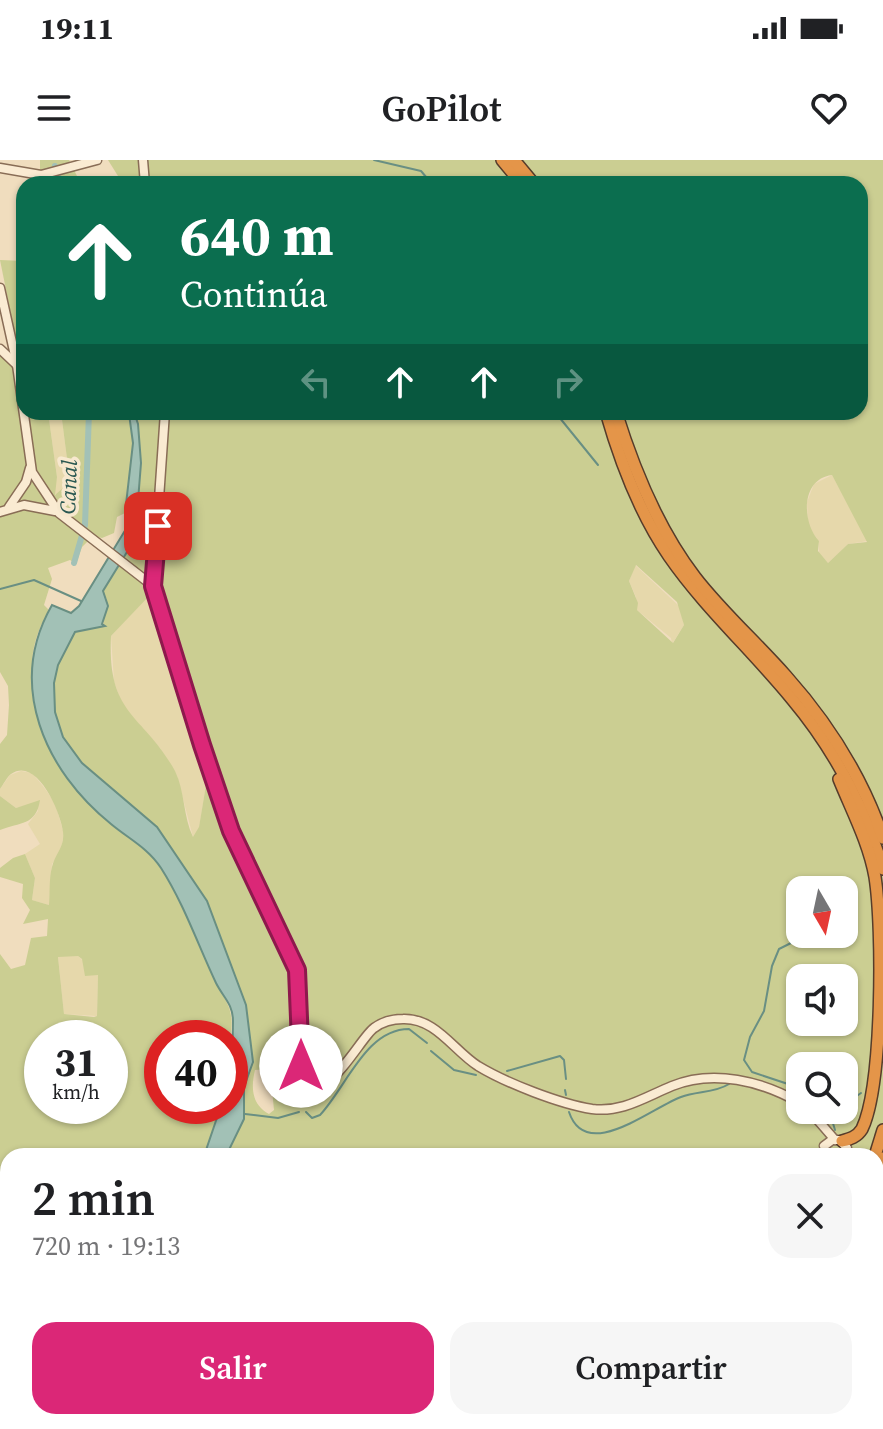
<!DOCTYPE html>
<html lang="es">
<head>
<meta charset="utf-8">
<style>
  :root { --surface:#fff; --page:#f6f6f6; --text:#202124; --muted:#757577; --accent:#db2777 }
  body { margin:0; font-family:"Source Serif 4",serif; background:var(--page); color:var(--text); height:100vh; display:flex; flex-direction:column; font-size:30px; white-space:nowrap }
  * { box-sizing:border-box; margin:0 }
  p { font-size:26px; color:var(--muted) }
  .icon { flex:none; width:44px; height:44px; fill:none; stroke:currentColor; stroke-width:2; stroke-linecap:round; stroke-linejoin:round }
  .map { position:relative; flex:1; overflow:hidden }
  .panel { position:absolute; left:0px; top:988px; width:884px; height:282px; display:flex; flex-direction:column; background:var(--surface); border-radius:24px 24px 0 0; box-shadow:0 2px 6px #0004 }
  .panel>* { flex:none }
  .guide { position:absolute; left:16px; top:16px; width:852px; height:244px; border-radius:24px; box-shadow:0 2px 6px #0004; background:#0b6e4f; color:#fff; overflow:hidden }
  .needle { width:52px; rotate:171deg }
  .buttons { position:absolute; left:786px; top:716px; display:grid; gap:16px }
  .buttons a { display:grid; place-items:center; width:72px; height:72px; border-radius:16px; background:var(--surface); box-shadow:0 2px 6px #0004; font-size:40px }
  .speed { position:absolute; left:24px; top:860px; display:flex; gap:16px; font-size:40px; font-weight:700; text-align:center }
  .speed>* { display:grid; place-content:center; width:104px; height:104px; border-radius:50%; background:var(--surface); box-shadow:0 2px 6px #0004; line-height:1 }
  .speed small { font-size:20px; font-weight:400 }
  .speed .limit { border:12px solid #d22; background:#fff; color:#111 }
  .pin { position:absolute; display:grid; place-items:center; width:68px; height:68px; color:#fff; margin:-34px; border-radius:16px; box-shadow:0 4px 12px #0006 }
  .me { position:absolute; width:88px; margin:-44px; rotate:0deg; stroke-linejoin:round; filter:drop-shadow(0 0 6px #0008) }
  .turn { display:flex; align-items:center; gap:28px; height:168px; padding:0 32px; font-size:36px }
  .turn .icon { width:104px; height:104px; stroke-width:2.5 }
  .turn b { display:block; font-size:56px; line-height:68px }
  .lanes { display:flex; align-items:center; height:76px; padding:0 32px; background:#0003; justify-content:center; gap:40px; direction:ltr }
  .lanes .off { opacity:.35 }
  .round { display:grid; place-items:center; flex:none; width:84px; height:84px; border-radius:24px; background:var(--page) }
  .summary { display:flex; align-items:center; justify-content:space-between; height:136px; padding:0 32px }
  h1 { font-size:48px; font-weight:600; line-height:60px }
  .primary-button { display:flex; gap:16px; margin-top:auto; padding:16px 32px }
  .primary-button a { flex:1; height:92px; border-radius:24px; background:var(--accent); color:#fff; font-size:32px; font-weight:600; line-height:92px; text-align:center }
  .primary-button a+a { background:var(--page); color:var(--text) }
  .status { display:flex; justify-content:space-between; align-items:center; height:56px; padding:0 40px; background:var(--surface); direction:ltr }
  .status svg { height:22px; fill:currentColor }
  header { display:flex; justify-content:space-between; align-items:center; height:104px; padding:0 32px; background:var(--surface); font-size:36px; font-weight:600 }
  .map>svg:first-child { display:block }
  .farmland { fill:#e6d8ab }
  .green { fill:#cbce92; fill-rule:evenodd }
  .water { fill:#a2c1b6; stroke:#698f83; stroke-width:2 }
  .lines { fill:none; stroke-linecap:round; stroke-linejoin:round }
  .stream { stroke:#698f83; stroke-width:2 }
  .canal { stroke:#a2c1b6; stroke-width:6 }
  .minor-casing { stroke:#896d56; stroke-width:11 }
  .highway-casing { stroke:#563c2b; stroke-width:14 }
  .minor { stroke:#faebd2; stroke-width:8 }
  .highway { stroke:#e49549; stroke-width:11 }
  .route-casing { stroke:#8e194d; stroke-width:20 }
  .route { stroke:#db2777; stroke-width:14 }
  .labels { text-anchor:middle; stroke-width:7; stroke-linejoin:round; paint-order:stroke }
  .water-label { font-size:22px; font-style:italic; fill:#2a5852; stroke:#f7e8ce }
</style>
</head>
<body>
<div class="status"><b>19:11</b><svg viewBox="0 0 49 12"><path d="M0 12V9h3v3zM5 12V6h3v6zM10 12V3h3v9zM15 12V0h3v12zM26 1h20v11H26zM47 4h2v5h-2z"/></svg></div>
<header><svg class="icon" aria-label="menu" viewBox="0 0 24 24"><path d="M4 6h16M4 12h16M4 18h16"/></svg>GoPilot<svg class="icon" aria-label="heart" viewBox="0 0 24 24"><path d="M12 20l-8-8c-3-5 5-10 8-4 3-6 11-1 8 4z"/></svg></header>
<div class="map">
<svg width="883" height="1269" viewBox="0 0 883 1269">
  <rect width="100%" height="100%" fill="#f0ddbe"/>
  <g class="farmland">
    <path d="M48,252H61L70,322L57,335L53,332L57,317Z"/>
    <path d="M832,315L868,381L848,384L828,403L819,393V381L808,367L807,342L814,324Z"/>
    <path d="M635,405L680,447L684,465L672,484L671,478L637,450L636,437L629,421Z"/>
    <path d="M150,434L206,625L198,674L193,677L177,616L160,588L122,545L114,521L111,476Z"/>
    <path d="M21,611L32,613L43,626L55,643L64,674L61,691L52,704L49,745L32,740L35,718L25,694L40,684L28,664L38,651L35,643L16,648L0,636V629L10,615Z"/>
    <path d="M58,796H78L98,815L97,856L64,854Z"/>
    <path d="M883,1068V1262L852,1269H699L705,1262H876V1072Z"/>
  </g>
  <g class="green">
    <path d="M40,0H69L81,24H40Z"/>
    <path d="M108,0H883V1068L876,1072V996H226L244,959V927L253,897L231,806L207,741L157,667L82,603L63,577L55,552L54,523L58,505L75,472L103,466L107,440L103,432L135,379L141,303L138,264L134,252H860V24H123ZM832,315L867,382L848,384L828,403L818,391L819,381C802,363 800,319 832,315ZM636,405L677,442L684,465L673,483L637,450L638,443L629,421ZM150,435L206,625L199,667L193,677C183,657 185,631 175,611C143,553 107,557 111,476ZM800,730H844V774H800ZM800,818H844V862H800ZM800,906H844V950H800ZM270,909L274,950L269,954C251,944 251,927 255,910Z"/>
    <path d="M0,100L24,101V186L17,184Z"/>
    <path d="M0,193L14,209L26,300L35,299L28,252H48L57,317L55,335L70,322L61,252L129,254L133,283L125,353L117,357L114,373L102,378L93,376L82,387L76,404L70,400L48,408L52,419L44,445L49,450C15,508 38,546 66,598C75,613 82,632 93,646C113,670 143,680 160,707C183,739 200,779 214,816C224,843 236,846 230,878H162V946H221L204,996H8V1149L0,1154V794L11,809L25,805L31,778L47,776L48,759L23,764L30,750L22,738L23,724L0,717V708L13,698L25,694L35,718L32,740L49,745C50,732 49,718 52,707C55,694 65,687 63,672C61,653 37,596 11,614C7,617 3,625 0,629V584L7,575L9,545L8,526L0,512ZM78,796L82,799L85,816L98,815L97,856L94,857L64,854L58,797ZM42,878H110V946H42Z"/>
    <path d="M0,636L16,648L40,640C36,666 20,662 0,670Z"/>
    <path d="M8,1166V1262H705L699,1269H0V1170Z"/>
  </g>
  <path class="water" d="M134,252L138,264L141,303L135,379L103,431L108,446L102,464L105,466L75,472L58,505L54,523L55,552L63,577L82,603L157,667L207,741L246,845L253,902L244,927V959L226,996H204L221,946H230C230,918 233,889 233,861C233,844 223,837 216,823C198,785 184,744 161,708C148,688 129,679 111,664C45,611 6,525 52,445L71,453L79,446L129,364L125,353L133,283L129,254Z"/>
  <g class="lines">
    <g class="stream">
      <path d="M374,0L421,11L432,24"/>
      <path d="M555,252L598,305"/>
      <path d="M0,429L34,420L81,441"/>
      <path d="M791,783L779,789L772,806L764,851L750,877L744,900L752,912L800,928"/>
      <path d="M431,891L454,910L476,915"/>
      <path d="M507,911L560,896L564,900L566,919"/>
      <path d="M565,930L566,935"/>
      <path d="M844,945L861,933"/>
      <path d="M829,950L835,970"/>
      <path d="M306,952L312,958L320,955C347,926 366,869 409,869L427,883"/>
      <path d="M569,952C586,1003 651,948 681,937C697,931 715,933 729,924"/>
      <path d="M245,954L278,958L299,952"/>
    </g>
    <g class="canal">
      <path d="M55,6L60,24"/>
      <path d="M74,403L85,365L89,252"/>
    </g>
    <defs>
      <g id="minor">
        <path d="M143,0L145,24"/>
        <path d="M0,8L41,15L97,0"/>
        <path d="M0,128L17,205L32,312L59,353L153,426L157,433L231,671L297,810L301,906C316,965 360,877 374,868C382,862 393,859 403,859C436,858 453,890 478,906C506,923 560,944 592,949C622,953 645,937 672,926C713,909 762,921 800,943"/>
        <path d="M0,189L17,205"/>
        <path d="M9,347L26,322L30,308"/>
        <path d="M0,352L24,345L55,351"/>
        <path d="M153,426L165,252"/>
        <path d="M809,950L835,980"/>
        <path d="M824,986L832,980H840L847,988V996"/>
        <path d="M876,1045L883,1049"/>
      </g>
      <g id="highway">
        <path d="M502,0L522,24"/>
        <path d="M514,0L534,24"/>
        <path d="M606,252C620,301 640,354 669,396C705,448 752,490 792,539C834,589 864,646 883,709"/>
        <path d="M616,252C634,310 658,369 695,417C722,452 757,483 786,516C828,563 863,619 883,678"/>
        <path d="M839,619C852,651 869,683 875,717C883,768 883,925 862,969C857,977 850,979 842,981"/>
        <path d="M875,996L883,970"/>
        <path d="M876,1016L883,998"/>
        <path d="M669,1269L675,1262"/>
        <path d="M682,1269L688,1262"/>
      </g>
    </defs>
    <use href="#minor" class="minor-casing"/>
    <use href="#highway" class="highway-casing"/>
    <use href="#minor" class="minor"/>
    <use href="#highway" class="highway"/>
  </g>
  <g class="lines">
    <defs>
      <path id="route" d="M158,366L153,426L202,585L231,671L297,810L301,906"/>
    </defs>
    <use href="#route" class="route-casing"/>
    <use href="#route" class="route"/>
  </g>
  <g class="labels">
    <g class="water-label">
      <text transform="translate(68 327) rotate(-88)" y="8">Canal</text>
    </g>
  </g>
</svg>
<div class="buttons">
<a><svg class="needle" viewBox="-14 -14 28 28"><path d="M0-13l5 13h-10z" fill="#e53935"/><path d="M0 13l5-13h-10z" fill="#757577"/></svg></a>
<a><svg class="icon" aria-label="sound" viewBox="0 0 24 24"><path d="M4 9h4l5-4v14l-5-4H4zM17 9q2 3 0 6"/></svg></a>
<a><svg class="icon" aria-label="search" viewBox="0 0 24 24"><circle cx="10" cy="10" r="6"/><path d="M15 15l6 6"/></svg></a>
</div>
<div class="speed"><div>31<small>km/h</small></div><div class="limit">40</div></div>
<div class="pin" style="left:158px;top:366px;background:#d93025"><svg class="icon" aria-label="arrive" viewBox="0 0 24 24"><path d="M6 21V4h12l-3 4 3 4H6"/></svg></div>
<svg class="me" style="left:301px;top:906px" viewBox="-20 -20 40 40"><circle r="19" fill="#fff"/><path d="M0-13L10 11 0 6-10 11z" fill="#db2777"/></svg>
<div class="guide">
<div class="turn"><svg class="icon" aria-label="ahead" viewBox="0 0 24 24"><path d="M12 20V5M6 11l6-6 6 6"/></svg><div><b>640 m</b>Continúa</div></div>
<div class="lanes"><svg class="icon off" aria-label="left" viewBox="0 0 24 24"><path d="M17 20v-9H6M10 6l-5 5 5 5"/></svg><svg class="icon" aria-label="ahead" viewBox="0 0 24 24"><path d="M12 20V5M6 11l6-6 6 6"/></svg><svg class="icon" aria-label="ahead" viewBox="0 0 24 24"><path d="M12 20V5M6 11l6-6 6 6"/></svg><svg class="icon off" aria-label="right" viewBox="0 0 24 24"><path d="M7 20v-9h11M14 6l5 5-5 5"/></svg></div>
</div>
<section class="panel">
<div class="summary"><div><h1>2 min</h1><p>720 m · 19:13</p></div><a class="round"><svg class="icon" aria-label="close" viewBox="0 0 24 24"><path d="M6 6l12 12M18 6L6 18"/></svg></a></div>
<div class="primary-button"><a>Salir</a><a>Compartir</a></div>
</section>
</div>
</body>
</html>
